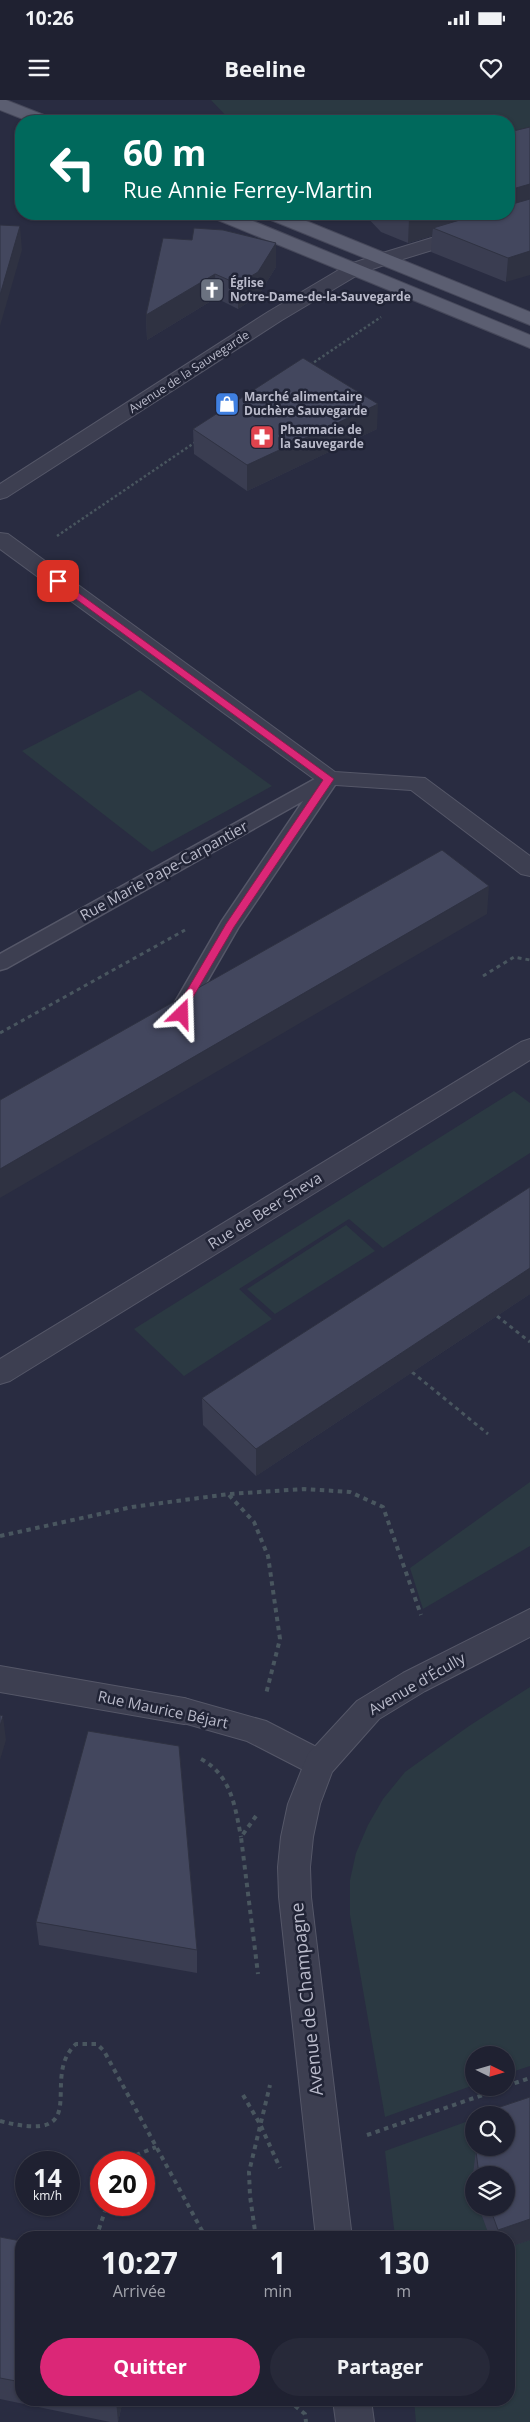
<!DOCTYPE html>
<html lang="fr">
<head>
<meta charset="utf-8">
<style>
  :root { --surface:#1f2131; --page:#272939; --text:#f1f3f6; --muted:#a1a3ab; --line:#3c3e4d; --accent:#db2777 }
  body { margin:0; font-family:"Open Sans",sans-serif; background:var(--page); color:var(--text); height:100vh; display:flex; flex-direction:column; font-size:19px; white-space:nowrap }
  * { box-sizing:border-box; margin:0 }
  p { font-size:16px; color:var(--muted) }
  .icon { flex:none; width:28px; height:28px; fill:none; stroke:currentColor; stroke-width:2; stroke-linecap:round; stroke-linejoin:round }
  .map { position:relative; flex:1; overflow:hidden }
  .details { position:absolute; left:15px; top:2131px; width:500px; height:175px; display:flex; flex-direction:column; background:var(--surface); border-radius:20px; box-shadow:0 1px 4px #0004,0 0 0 1px var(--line) }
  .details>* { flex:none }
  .hud { position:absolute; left:15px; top:15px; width:500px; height:105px; border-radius:20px; box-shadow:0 1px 4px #0004,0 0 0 1px var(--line); background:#00695c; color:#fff; overflow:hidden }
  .needle { width:32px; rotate:95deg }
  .buttons { position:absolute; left:465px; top:1946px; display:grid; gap:10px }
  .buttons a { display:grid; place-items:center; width:50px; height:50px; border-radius:50%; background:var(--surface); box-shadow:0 1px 4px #0004,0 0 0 1px var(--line); font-size:25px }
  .speed { position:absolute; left:15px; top:2051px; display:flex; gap:10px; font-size:25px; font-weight:700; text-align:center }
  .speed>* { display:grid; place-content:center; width:65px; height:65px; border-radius:50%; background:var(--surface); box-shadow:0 1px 4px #0004,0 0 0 1px var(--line); line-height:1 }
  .speed small { font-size:12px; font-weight:400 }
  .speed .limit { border:8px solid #d22; background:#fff; color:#111 }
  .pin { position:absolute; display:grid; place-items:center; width:42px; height:42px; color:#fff; margin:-21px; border-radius:10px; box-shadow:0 2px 8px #0006 }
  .me { position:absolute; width:55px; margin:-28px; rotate:22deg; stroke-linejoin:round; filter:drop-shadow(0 0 4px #0008) }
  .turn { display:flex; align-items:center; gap:18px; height:105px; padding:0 25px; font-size:22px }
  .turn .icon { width:65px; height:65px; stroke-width:2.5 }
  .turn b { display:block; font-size:35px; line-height:42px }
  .eta { display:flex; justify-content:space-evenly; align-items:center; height:85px; text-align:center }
  .eta b { font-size:30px; font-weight:700; line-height:35px }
  .action { display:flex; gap:10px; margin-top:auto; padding:10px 25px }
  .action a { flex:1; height:58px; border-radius:30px; background:var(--accent); color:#fff; font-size:20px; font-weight:700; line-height:58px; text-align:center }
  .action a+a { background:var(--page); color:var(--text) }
  .status { display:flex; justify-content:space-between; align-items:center; height:35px; padding:0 25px; background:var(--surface); direction:ltr }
  .status svg { height:14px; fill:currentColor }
  header { display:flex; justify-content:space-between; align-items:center; height:65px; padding:0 25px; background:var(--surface); font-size:22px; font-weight:700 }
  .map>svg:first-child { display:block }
  .green { fill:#2b3942 }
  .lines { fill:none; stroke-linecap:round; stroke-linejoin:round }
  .service-casing { stroke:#555768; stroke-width:3 }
  .minor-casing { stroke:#555768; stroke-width:2 }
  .tertiary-casing { stroke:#555768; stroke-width:2 }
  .primary-casing { stroke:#46485a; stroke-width:2 }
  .path-far2 { stroke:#49565f; stroke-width:2.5; stroke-dasharray:2.5 2.5; stroke-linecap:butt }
  .path-far1 { stroke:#49565f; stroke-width:3; stroke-dasharray:4 4; stroke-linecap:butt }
  .path { stroke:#49565f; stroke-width:4; stroke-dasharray:4.5 4.5; stroke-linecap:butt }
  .service { fill:#3d3f51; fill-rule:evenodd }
  .minor { fill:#3d3f51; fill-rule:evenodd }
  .tertiary { fill:#3d3f51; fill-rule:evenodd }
  .primary { fill:#5b5e71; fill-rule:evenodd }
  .wall { fill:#3a3d51 }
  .shaded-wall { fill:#2f3242 }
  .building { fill:#43475e; stroke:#2f3242 }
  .route { fill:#db2777; stroke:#8e194d }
  .labels { text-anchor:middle; stroke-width:5; stroke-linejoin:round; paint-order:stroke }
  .far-poi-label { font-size:12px; font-weight:bold; fill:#babbcb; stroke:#212436; text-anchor:start }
  .far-street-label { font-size:12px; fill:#babbcb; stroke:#212436 }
  .street-label { font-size:15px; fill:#babbcb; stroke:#212436 }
  .near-street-label { font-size:18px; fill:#babbcb; stroke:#212436 }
</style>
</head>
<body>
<div class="status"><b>10:26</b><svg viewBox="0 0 49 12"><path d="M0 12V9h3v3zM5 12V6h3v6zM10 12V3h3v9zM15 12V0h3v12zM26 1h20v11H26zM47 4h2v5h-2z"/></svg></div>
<header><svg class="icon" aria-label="menu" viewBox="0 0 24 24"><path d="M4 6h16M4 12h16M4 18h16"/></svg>Beeline<svg class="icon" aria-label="heart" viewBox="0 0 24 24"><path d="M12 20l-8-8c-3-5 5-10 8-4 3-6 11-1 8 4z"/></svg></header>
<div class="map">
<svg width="530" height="2322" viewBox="0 0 530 2322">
  <rect width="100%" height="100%" fill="#292c41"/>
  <g class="green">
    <path d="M211,0H530V42L509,47V21H231Z"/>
    <path d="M140,590L272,686L152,752L22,651Z"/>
    <path d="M514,991L530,1003V1053L383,1148L349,1119L239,1189L272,1219L184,1276L134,1229Z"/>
    <path d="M346,1125L375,1151L275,1214L247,1189Z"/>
    <path d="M530,1382V1446L423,1509L410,1468Z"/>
    <path d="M530,1587V1966L506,1974V1955H474V1985L385,2017L350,1815V1780L356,1753L368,1725L383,1699L405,1672L469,1626Z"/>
    <path d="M474,2019V2048H476L474,2108H479L490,2137H395L385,2051Z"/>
    <path d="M530,2140V2322H416L414,2300H509V2147Z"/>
  </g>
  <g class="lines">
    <defs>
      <path id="service" d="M329,673L336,675L339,679L238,828L194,904L189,920L182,922L175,920L172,915L174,904L222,821L303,701L7,868L0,870V854L322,675Z"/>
      <g id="minor">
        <path d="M530,108V120L390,163H376L374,159L376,155Z"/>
        <path d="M0,433L8,434L335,672L425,678L530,756V776L521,774L411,690L321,684L0,449Z"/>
        <path d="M530,939V960L10,1281L0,1284V1259L521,942Z"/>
        <path d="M184,1598L266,1621L330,1654L335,1664L330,1674L319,1678L247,1641L173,1620L168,1611L173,1602Z"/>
      </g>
      <g id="tertiary">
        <path d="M383,153L390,155L392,159L390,163L361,173L282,220L7,397L0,399V384L268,212L347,165Z"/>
        <path d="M530,1509V1537L425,1591L379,1619L332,1672L320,1704L313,1737L310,1767L311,1797L352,2138H316L279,1797L278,1767L281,1737L288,1704L308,1654L357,1601L403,1573Z"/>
        <path d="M0,1566L184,1598L195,1602L200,1611L195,1620L184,1624L0,1592Z"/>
        <path d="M333,2300H371L374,2322H336Z"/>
      </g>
      <g id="primary">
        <path d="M0,0H6L49,17L52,21H28L0,10Z"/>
        <path d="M211,114H236L530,235V248L213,118Z"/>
        <path d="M264,114H289L530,212V225L266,118Z"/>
      </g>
    </defs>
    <use href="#service" class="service-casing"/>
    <use href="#minor" class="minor-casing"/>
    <use href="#tertiary" class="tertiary-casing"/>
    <use href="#primary" class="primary-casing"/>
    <g class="path-far2">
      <path d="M310,265L381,217"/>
      <path d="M57,436L197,341"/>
    </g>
    <g class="path-far1">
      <path d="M483,876L514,857L530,860"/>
      <path d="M0,933L185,830"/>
      <path d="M497,1216L530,1242"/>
      <path d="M412,1272L488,1334"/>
    </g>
    <g class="path">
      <path d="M229,1395L254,1422L268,1456L280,1539L266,1594"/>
      <path d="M0,1436L132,1407L229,1394L304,1389L350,1392L383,1407L421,1515"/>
      <path d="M201,1659C231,1675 235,1706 241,1737"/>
      <path d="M256,1716L241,1737L258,1874"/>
      <path d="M506,1986L530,1978"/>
      <path d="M243,1995L260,2024L280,2068"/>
      <path d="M0,2021C97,2046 38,1978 76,1944H97L104,1951L206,2138"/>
      <path d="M367,2035L503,1988"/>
      <path d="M130,2062L136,2055L156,2047"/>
      <path d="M96,2138L107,2105"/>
      <path d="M256,2138L250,2096L249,2072L270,1985"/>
      <path d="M288,2300L305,2314L306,2322"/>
    </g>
    <use href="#service" class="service"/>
    <use href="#minor" class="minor"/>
    <use href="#tertiary" class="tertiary"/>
    <use href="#primary" class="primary"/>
  </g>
  <g class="wall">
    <path d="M530,27L506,182L431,152L432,136L408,143L381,132L364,114H509Z"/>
    <path d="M192,140L276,167L258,196L238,209L216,198L147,240L146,215Z"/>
    <path d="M193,329H377L247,391L194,354Z"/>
    <path d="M530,1087V1194L256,1376L203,1325L202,1298Z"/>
    <path d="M36,1822L197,1850V1873L39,1845Z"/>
    <path d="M476,2048H506L530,2140L509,2147V2138H490L479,2108H506V2075H474V2078L473,2074L476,2050Z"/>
    <path d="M0,2137L21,2141V2300H123L118,2322H110L0,2299Z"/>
  </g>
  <g class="shaded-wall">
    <path d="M530,84V107L509,113V90Z"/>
    <path d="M428,114H507L433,128L432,136L408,143L409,119Z"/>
    <path d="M20,126L22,150L0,226V195Z"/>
    <path d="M276,143V167L258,196L238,209V184Z"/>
    <path d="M530,151V175L506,182L508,158Z"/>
    <path d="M215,174L216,198L147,240L146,215Z"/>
    <path d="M378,304L377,329L247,391V365Z"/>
    <path d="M489,786L487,814L0,1098V1069Z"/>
    <path d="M530,1168V1194L256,1376V1349Z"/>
    <path d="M3,1616L6,1640L0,1660V1626Z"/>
    <path d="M530,2119V2140L509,2147V2138H497L498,2130Z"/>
    <path d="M116,2300H123L118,2322Z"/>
  </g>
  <g class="building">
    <path d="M530,27V84L509,90V32Z"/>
    <path d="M530,99V151L508,158L433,128L480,114H509V105Z"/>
    <path d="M395,114H428L409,119Z"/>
    <path d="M0,125L20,126L0,195Z"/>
    <path d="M194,128L223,130L276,143L258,172L238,184L215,174L146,215L163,138L192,140Z"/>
    <path d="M303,258L378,304L247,365L193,329Z"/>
    <path d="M442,750L489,786L0,1069V1000Z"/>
    <path d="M530,1087V1168L256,1349L202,1298Z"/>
    <path d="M0,1615L3,1616L0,1626Z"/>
    <path d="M88,1631L179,1646L197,1850L36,1822Z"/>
    <path d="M530,1997V2119L498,2130L490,2108H506V2075H479L476,2051L477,2048H506V2015H476Z"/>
    <path d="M0,2137L21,2141V2282L0,2278Z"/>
  </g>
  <path class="route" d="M58,478L334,679L234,827L189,904L186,917L182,918L177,914L179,904L226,824L323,680L54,483L53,481Z"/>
  <defs>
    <symbol id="church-square" viewBox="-11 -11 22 22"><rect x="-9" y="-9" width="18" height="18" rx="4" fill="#6b7280" stroke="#212436"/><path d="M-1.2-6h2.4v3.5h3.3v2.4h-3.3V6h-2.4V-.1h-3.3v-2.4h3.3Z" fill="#fff"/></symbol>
    <symbol id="shop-square" viewBox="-11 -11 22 22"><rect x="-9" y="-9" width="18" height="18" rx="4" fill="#3f7fe0" stroke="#212436"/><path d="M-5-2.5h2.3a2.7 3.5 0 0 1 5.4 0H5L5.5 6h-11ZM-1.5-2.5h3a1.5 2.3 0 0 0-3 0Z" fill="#fff"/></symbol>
    <symbol id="pharmacy-square" viewBox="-11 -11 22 22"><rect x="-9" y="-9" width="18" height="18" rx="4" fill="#e0444e" stroke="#212436"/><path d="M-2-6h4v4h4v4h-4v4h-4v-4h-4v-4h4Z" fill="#fff"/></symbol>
  </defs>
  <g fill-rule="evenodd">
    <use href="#church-square" x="198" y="176" width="28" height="28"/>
    <use href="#shop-square" x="213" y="290" width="28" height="28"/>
    <use href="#pharmacy-square" x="248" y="323" width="28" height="28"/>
  </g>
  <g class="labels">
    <g class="far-poi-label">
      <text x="230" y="187">Église<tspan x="230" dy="14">Notre-Dame-de-la-Sauvegarde</tspan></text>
      <text x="244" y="301">Marché alimentaire<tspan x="244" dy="14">Duchère Sauvegarde</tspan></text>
      <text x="280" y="334">Pharmacie de<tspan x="280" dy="14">la Sauvegarde</tspan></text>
    </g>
    <g class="far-street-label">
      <text transform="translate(189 272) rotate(-33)" y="4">Avenue de la Sauvegarde</text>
    </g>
    <g class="street-label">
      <text transform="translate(164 771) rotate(-29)" y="5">Rue Marie Pape-Carpantier</text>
      <text transform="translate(265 1111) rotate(-32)" y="5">Rue de Beer Sheva</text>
      <text transform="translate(417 1584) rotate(-30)" y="5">Avenue d'Écully</text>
      <text transform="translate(163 1610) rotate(12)" y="5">Rue Maurice Béjart</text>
    </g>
    <g class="near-street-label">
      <text transform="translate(307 1899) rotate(-96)" y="6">Avenue de Champagne</text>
    </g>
  </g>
</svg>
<div class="buttons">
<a><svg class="needle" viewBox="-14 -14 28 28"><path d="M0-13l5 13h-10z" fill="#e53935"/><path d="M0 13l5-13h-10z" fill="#a1a3ab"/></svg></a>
<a><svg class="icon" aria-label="search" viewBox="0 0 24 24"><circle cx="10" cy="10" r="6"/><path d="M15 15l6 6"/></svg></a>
<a><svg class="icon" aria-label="layers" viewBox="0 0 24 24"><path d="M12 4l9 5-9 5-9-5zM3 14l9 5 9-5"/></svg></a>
</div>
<div class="speed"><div>14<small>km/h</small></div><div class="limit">20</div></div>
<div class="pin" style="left:58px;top:481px;background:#d93025"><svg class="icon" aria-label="arrive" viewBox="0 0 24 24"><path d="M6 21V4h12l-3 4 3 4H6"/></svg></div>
<svg class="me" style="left:182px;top:914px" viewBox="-20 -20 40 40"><path d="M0-17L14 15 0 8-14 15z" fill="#db2777" stroke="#fff" stroke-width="4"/></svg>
<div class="hud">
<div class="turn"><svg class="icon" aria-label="left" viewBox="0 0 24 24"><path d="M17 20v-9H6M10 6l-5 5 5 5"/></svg><div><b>60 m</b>Rue Annie Ferrey-Martin</div></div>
</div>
<section class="details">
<div class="eta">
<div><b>10:27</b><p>Arrivée</p></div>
<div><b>1</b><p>min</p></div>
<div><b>130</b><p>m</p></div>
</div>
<div class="action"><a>Quitter</a><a>Partager</a></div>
</section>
</div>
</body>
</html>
